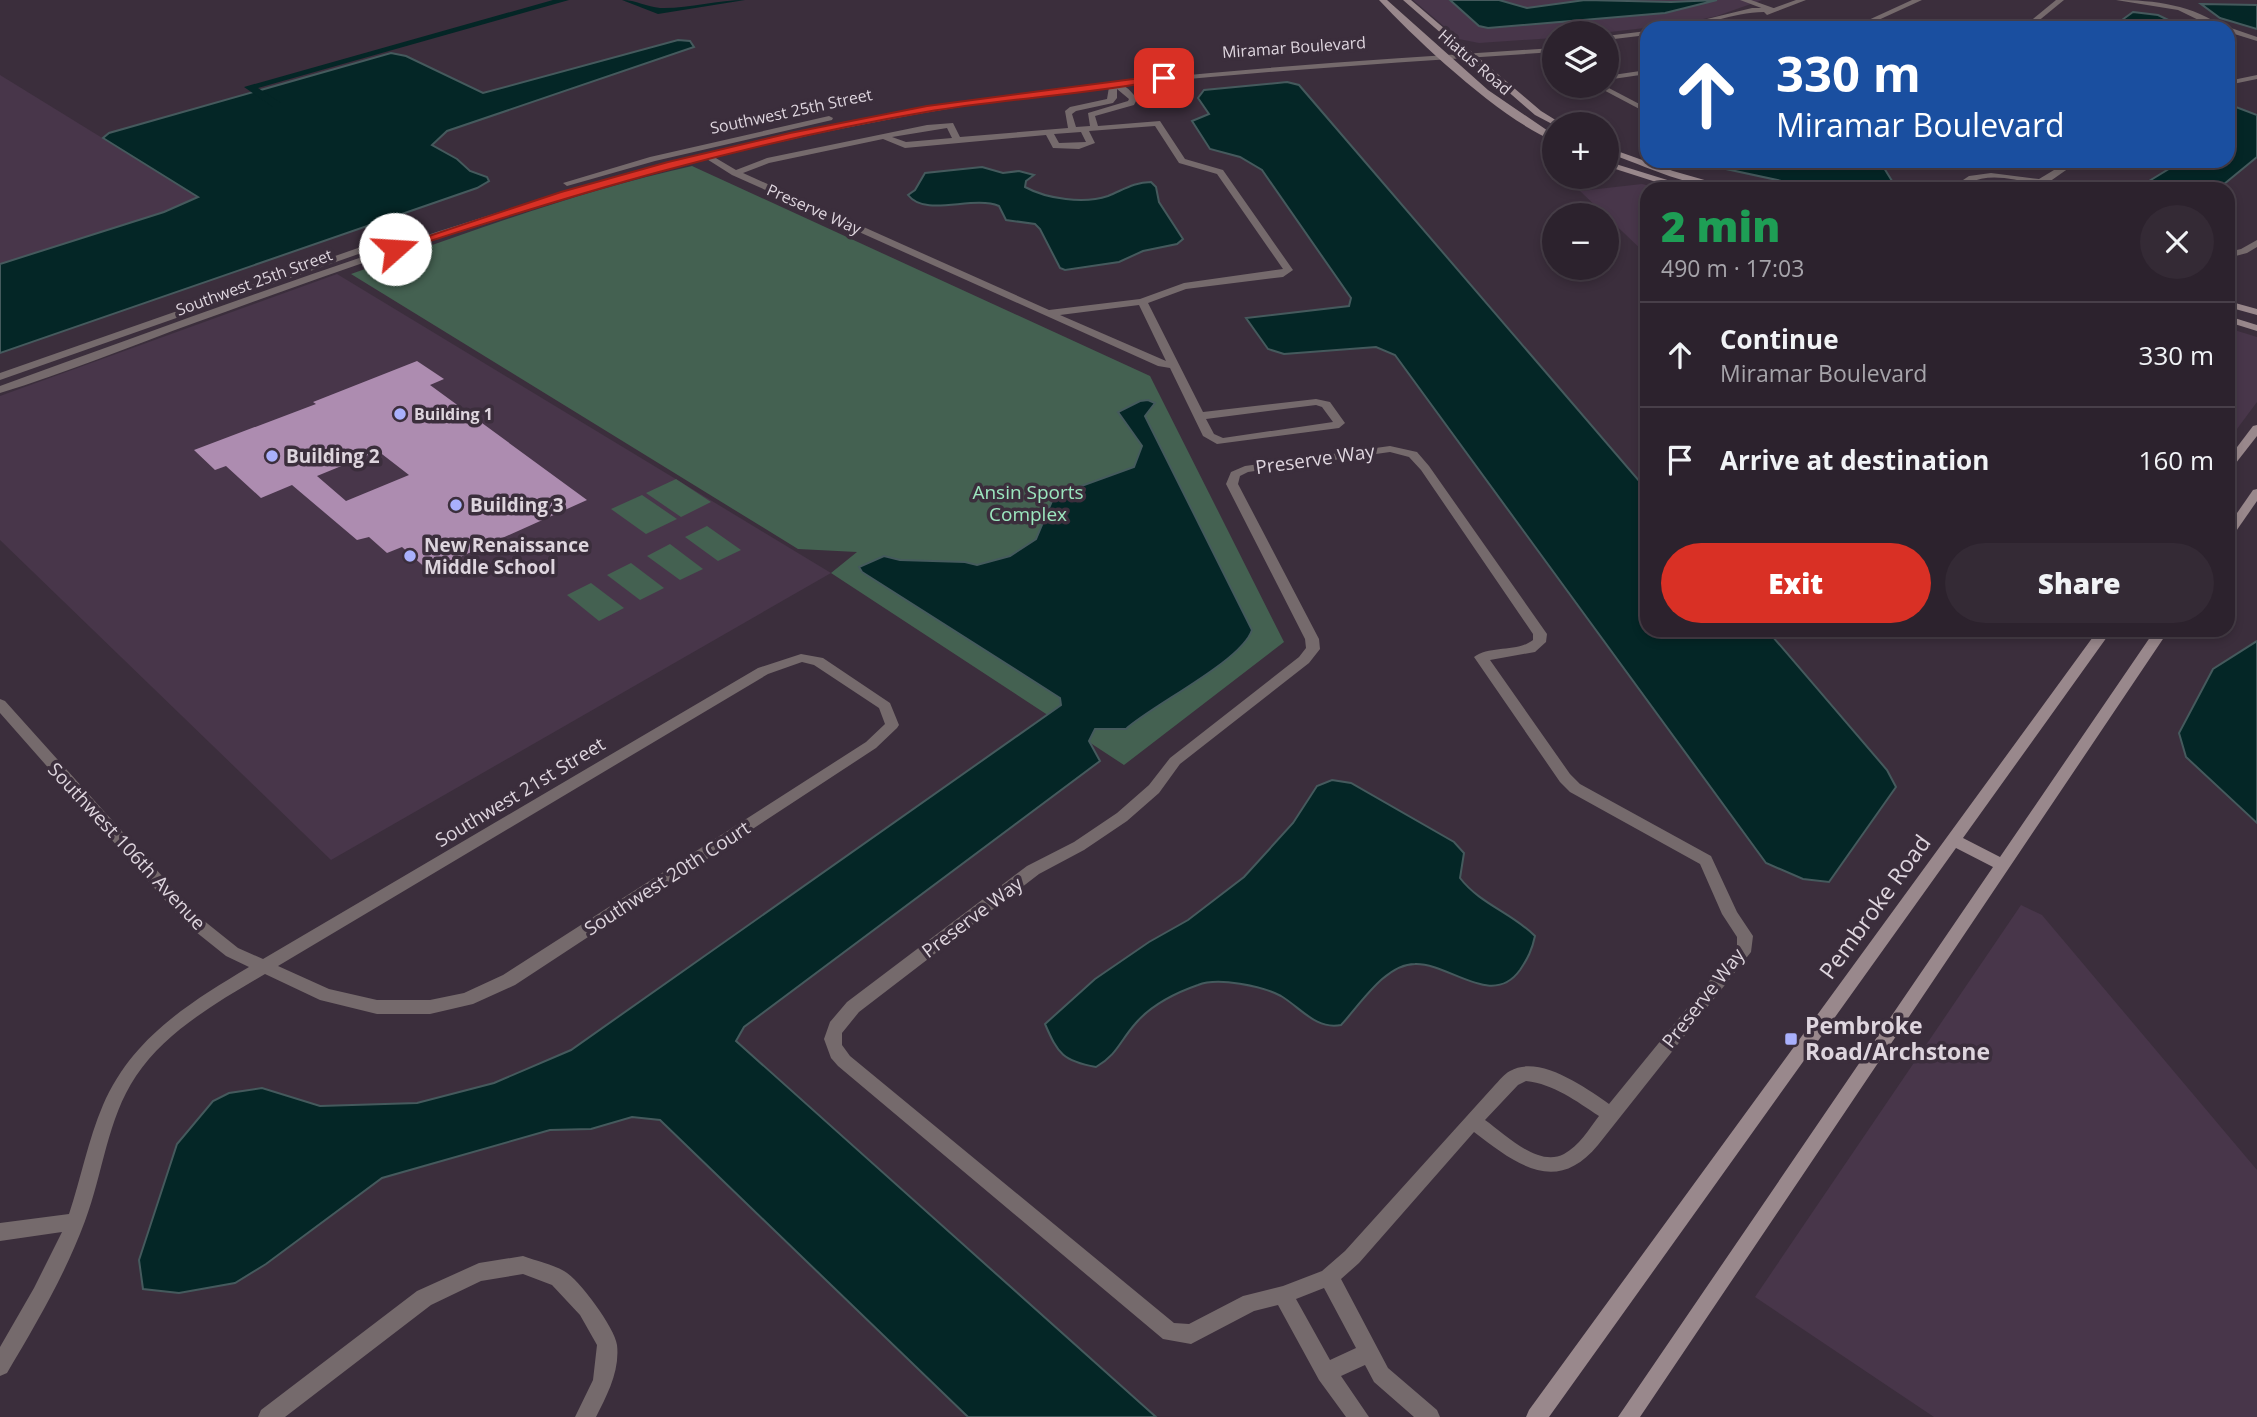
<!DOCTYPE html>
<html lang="en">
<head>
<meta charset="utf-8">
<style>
  :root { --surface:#2c222d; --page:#342a35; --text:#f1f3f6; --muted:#a6a4aa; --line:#483f49; --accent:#d93025 }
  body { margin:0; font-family:"Open Sans",sans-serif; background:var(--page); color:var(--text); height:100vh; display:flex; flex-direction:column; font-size:26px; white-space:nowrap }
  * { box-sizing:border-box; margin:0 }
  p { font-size:23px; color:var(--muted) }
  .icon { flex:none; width:38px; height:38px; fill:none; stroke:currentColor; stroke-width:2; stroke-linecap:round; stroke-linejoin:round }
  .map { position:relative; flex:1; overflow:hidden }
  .side { position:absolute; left:1640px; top:182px; width:595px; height:455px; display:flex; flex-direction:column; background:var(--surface); border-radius:21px; box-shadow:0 4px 10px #0003,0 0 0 2px var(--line) }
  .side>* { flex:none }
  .banner { position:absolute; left:1640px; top:21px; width:595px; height:147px; border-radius:21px; box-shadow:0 4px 10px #0003,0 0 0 2px var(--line); background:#1a4fa0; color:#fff; overflow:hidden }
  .buttons { position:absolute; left:1542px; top:21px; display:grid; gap:14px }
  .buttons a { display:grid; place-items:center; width:77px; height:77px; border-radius:50%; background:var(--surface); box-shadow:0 4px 10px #0003,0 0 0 2px var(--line); font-size:35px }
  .pin { position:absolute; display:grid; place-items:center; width:60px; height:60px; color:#fff; margin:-30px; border-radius:14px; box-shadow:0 4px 10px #0006 }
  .me { position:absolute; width:77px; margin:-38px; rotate:71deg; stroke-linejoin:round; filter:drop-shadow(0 0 5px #0008) }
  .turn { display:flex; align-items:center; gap:24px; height:147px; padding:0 21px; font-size:32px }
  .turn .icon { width:91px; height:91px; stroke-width:2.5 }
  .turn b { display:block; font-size:49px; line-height:60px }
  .round { display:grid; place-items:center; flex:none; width:74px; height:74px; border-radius:37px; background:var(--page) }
  .summary { display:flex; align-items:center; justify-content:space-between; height:119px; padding:0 21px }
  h1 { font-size:42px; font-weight:800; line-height:52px; color:#1e9e55 }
  .primary-button { display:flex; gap:14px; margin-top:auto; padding:14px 21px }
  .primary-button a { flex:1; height:80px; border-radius:42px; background:var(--accent); color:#fff; font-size:28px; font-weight:800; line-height:80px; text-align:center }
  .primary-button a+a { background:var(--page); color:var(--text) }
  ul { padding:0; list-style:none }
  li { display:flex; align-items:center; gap:21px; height:105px; padding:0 21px; border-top:2px solid var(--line) }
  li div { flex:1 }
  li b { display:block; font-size:26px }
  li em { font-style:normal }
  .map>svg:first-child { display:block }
  .built { fill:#48364a }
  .green { fill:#446151 }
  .water { fill:#042626; stroke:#455a5d; stroke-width:2 }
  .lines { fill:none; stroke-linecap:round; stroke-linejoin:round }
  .canal { fill:#042626; fill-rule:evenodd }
  .building { fill:#ad8cb0; fill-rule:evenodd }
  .minor { fill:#756a6c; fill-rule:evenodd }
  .tertiary { fill:#756a6c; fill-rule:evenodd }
  .secondary { fill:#99888c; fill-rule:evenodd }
  .route { fill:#d93025; stroke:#8d1f18; stroke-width:2 }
  .poi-dot { fill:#a9b0fc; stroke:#3b2e3c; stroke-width:2.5 }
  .labels { text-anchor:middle; stroke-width:7; stroke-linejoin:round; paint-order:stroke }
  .far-street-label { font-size:16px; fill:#ded5de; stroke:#3b2e3c }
  .far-poi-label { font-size:16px; font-weight:bold; fill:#ded5de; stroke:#3b2e3c; text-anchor:start }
  .poi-label { font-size:19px; font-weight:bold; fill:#ded5de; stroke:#3b2e3c; text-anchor:start }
  .street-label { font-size:19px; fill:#ded5de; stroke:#3b2e3c }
  .park-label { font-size:19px; fill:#9ce7bf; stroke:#3b2e3c }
  .near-street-label { font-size:23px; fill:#ded5de; stroke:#3b2e3c }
  .near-poi-label { font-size:23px; font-weight:bold; fill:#ded5de; stroke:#3b2e3c; text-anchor:start }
</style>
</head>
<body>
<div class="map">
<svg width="2257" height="1417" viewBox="0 0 2257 1417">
  <rect width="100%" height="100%" fill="#3b2e3c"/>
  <g class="built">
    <path d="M1413,0H1762L1717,16L1680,24L1601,33H1554V38L1479,43L1459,39Z"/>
    <path d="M0,75L198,197L164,212L0,264Z"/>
    <path d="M1642,184L1662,189H1647V255L1580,191Z"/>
    <path d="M337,274L831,573L331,860L0,540V396Z"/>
    <path d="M2228,328L2257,337V402L2228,441Z"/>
    <path d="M2021,905L2042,915L2257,1170V1417H1934L1755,1297Z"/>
  </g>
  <g class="green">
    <path d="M692,166L1150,376L1284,642L1124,765L831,573L857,552L798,549L351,274C464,234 575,192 692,166Z"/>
    <path d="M676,479L711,502L681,517L646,493Z"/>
    <path d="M642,495L677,519L646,534L611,509Z"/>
    <path d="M707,526L741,550L718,561L685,537Z"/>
    <path d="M670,544L703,569L680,580L647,556Z"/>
    <path d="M631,563L664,588L640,600L607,575Z"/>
    <path d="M591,583L624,608L599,621L567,595Z"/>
  </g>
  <g class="water">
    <path d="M1450,0H1499L1527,8L1585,0L1671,2L1717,0L1665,13L1488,28L1479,26Z"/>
    <path d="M2201,4L2257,5V29L2220,18Z"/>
    <path d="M2133,12L2158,15L2185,28H2111Z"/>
    <path d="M678,40L690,41L694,47L447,131L432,145L457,159L470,171L487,177L489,181L477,188L0,353V264L164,212L198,197L103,138L109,133L391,53L406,56L483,93Z"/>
    <path d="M1287,82L1299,85L1647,490V630H1767L1887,770L1896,787L1829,882L1803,879L1766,863L1395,355L1376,347L1284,354L1268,349L1246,318L1349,306L1351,298L1262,170L1240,157L1210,149L1192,121L1209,114L1198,98L1204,90Z"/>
    <path d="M2228,104L2257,115V157L2218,189H2136L2182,161H2228V131L2232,127L2228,125Z"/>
    <path d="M1699,161H1907L1889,164L1884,168L1897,189H1819L1712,166Z"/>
    <path d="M982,167L1003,173L1019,171L1034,175L1026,181L1025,187C1047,199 1084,204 1108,196C1123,190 1134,182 1151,182L1156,187L1159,202L1183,239L1177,244L1143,251L1119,262L1065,270L1060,268L1040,229L1035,224L1006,220L999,206C972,195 926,218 908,195L915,190L925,173Z"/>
    <path d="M1148,400L1155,403L1145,416L1252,630C1242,661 1154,704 1126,729H1095L1089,741L1100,761L744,1027L736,1041L1156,1417H968L660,1120L632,1117L591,1129L550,1130L382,1178L266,1264L235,1283L179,1293L143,1289L139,1260L177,1144L213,1101L229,1093L262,1088L320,1106L417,1103L494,1083L571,1050L1061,705L1060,698L862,572L859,567L884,556L900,560L965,562L977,565L1010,556L1036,539L1052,501L1062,493L1134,467L1142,446L1118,412L1140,401Z"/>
    <path d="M2257,641V823L2186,757L2179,733L2213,669Z"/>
    <path d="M1332,780L1351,783L1454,842L1464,853L1460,878C1480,904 1512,913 1535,936C1532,950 1528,958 1520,970C1492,1009 1450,963 1415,964C1385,964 1360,1005 1341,1025C1316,1030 1301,1008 1281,996C1262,986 1218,977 1198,985C1175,993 1151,1005 1135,1024C1120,1041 1117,1055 1096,1067C1063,1061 1058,1054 1045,1024L1095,979L1149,942L1188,920L1244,877L1293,823L1317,786Z"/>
  </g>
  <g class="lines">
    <g class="canal">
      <path d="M553,0H569L258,88L281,103V107H273L244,87Z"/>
      <path d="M622,0C636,0 647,7 660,8C687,9 717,0 745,0L658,14Z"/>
    </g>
  </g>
  <path class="building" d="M417,361L444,379L430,385L587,500L429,571L402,547L387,553L369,537L357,540L292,485L261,498L226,466L215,470L194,450L316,404L313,402ZM378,451L409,475L346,501L317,476Z"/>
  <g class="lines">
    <g class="minor">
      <path d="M1740,0H1751L1779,10L1772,12Z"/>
      <path d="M1912,0H1922L1861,28H1851Z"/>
      <path d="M2056,0H2064L2030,28H2022Z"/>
      <path d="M2116,0C2155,0 2193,5 2225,28H2215L2178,10Z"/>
      <path d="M2227,28H2231L2257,37V41L2228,32Z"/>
      <path d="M1647,70V74L1606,80V76Z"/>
      <path d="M2257,75V79L2228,85V81Z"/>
      <path d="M1110,81C1121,81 1131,90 1137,99L1134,105L1095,116L1098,126L1160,121L1185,159L1223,170L1293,270L1283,277L1186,289L1148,303L1203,412L1316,399L1330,402L1345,423L1339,428L1217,444L1203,436L1170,368L1158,366L732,175L702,156L709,154L736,170L767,158L927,125L953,123L960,137L1068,128L1065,111L1070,107L1107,99ZM1117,89L1129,99L1128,101L1088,113L1090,126L1076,127L1072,114L1076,111L1113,103L1117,98ZM1155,126L1179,163L1217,174L1283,269L1184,283L1140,299L1049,310L743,173L769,163L883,139L905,148L1046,135L1053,148L1079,149L1095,143L1089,131ZM947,128L952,138L906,142L892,137ZM1081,132L1086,142L1059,143L1054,134ZM1139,305L1166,361L1060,315ZM1316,405L1322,407L1333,422L1223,438L1214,434L1206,419Z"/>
      <path d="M1596,86H1605L1647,108V113Z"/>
      <path d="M2069,161H2079L2039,189H2033L2034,184C2013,179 1989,173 1969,183L1971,189H1963L1960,182L1969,176L1991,173L2039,179Z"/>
      <path d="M2257,240V247L2247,253L2228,258V252L2241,249Z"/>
      <path d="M1390,446L1417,452L1429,466L1547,634L1546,642L1535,652L1490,660L1570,774L1580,784L1711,856L1737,912L1753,936L1751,952L1598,1145C1556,1196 1516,1164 1474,1132L1359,1263L1341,1279L1388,1368L1437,1410L1440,1417H1414L1374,1382L1365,1365L1341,1376L1369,1417H1346L1319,1380L1278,1305L1254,1311L1191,1344L1163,1339L838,1066L831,1058L824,1039L830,1022L847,1002L1027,866L1074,842L1117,813L1149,785L1170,758L1299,657L1306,648L1305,639L1226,484L1231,472L1245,466ZM1390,452L1409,457L1421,470L1533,634V640C1516,653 1490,645 1474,657L1560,782L1570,792L1700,864L1722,914L1737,937V947L1609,1104C1586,1088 1539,1054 1510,1071C1504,1074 1499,1081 1494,1086L1345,1251L1322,1271L1283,1286L1243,1296L1189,1324L1174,1323L850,1056L842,1045V1033L859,1012L1039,874L1084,850L1127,821L1159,793L1180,764L1309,663L1320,649L1319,639L1238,484L1240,476L1248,472ZM1526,1081C1554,1084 1576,1101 1599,1116C1589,1129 1579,1146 1564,1154C1538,1168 1505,1134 1485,1120L1518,1085ZM1324,1288L1356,1348L1330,1360L1296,1299Z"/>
      <path d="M801,654L823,658L890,703L899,725L897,728L876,748L515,985L473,1004L430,1014H377L320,1000L265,974C218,1002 167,1030 136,1076C107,1119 103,1174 85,1221C65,1275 36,1324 7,1373L0,1376V1347L34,1288L62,1232L0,1241V1223L69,1214C81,1178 88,1140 103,1105C132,1038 189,1003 249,967L226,956L186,924L0,713V699L5,701L198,916L238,948L263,959L758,668ZM802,662L814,665L879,708L885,724L866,742L503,975L464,993L430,1000H377L329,989L278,966L768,674Z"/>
      <path d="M523,1256C536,1261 552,1264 564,1271C579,1279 615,1328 617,1345C620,1371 607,1395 596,1417H575L593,1380L597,1345L580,1315L552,1285L523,1274L481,1281L431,1305L285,1417H258L261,1410L417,1291L479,1263Z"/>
    </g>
    <g class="tertiary">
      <path d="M1796,0H1806L1767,15L1764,12C1732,12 1702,28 1670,28L1752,8H1774Z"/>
      <path d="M1647,31V35L1606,40V36Z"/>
      <path d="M1554,48V52C1362,65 1168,76 978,104C882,119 788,139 694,162C525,204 360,263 197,322C131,346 66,373 0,393V386C259,293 518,194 788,134C1040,79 1298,65 1554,48Z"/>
      <path d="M829,116L833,118L832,120L655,161L567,186L563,183L650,157Z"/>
      <path d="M421,226L424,227V231L0,380V373Z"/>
    </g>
    <g class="secondary">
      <path d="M1379,0H1387L1488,90L1554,135V141C1502,120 1418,42 1379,0Z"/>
      <path d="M1403,0H1411L1541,111L1562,124L1554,125L1535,115Z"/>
      <path d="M1606,147L1673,171L1736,189C1692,189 1647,167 1606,152Z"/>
      <path d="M1606,161L1690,187L1691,189H1678L1606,166Z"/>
      <path d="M2228,301L2257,309V315L2228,307Z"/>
      <path d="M2228,316L2257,325V331L2228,322Z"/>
      <path d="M2257,425V436L2232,468L2228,469V459L2253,426Z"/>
      <path d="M2257,489V501L2232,537L2228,538V526L2253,490Z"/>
      <path d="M2098,630H2112L1963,838L2000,857L2155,630H2169L1640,1417H1618L1993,867L1956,848L1549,1417H1526L1529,1410Z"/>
    </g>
  </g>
  <path class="route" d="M1164,75L1168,78L1167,79C1088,95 1006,98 926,112C744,143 574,194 399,251L390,249L561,192L668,162L790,133L927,106Z"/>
  <g class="poi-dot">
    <circle cx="400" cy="414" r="7"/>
    <circle cx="272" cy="456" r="7"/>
    <circle cx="456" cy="505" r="7"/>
    <circle cx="410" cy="556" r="7"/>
    <rect x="1784" y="1032" width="14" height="14" rx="3.5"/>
  </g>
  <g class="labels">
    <g class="far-street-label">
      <text transform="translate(1294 47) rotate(-4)" y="6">Miramar Boulevard</text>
      <text transform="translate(1475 62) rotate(41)" y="6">Hiatus Road</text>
      <text transform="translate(791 111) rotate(-12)" y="6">Southwest 25th Street</text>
      <text transform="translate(814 209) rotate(24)" y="6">Preserve Way</text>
      <text transform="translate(254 282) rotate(-20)" y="6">Southwest 25th Street</text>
    </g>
    <g class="far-poi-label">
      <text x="414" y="420">Building 1</text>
    </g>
    <g class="poi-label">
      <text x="286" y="463">Building 2</text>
      <text x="470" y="512">Building 3</text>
      <text x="424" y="552">New Renaissance<tspan x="424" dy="22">Middle School</tspan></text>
    </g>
    <g class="street-label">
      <text transform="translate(1315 459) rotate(-8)" y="7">Preserve Way</text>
      <text transform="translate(520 792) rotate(-31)" y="7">Southwest 21st Street</text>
      <text transform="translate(127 846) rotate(47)" y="7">Southwest 106th Avenue</text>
      <text transform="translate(667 878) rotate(-33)" y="7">Southwest 20th Court</text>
      <text transform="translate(972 917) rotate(-37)" y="7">Preserve Way</text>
      <text transform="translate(1703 998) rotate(-52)" y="7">Preserve Way</text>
    </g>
    <g class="park-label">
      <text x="1028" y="499">Ansin Sports<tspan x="1028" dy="22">Complex</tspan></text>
    </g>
    <g class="near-street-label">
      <text transform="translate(1875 907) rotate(-54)" y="8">Pembroke Road</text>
    </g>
    <g class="near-poi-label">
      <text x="1805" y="1034">Pembroke<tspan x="1805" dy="26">Road/Archstone</tspan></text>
    </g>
  </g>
</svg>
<div class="buttons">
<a><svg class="icon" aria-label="layers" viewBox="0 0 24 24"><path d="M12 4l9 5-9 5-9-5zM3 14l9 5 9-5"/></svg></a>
<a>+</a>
<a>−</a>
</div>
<div class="pin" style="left:1164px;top:78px;background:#d93025"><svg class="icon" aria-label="arrive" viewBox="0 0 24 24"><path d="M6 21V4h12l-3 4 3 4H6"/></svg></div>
<svg class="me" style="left:395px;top:249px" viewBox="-20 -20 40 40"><circle r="19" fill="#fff"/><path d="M0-13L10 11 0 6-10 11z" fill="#d93025"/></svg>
<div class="banner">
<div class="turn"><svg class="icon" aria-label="ahead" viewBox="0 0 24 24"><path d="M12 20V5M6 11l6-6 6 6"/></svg><div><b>330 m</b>Miramar Boulevard</div></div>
</div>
<section class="side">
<div class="summary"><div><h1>2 min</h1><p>490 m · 17:03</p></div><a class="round"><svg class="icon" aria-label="close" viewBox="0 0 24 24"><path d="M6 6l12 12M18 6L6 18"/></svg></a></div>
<ul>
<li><svg class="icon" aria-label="ahead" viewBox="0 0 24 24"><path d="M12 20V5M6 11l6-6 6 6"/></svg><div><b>Continue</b><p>Miramar Boulevard</p></div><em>330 m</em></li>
<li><svg class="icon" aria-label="arrive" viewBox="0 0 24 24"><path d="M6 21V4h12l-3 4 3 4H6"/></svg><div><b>Arrive at destination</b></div><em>160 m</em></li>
</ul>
<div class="primary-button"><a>Exit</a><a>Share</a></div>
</section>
</div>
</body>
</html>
